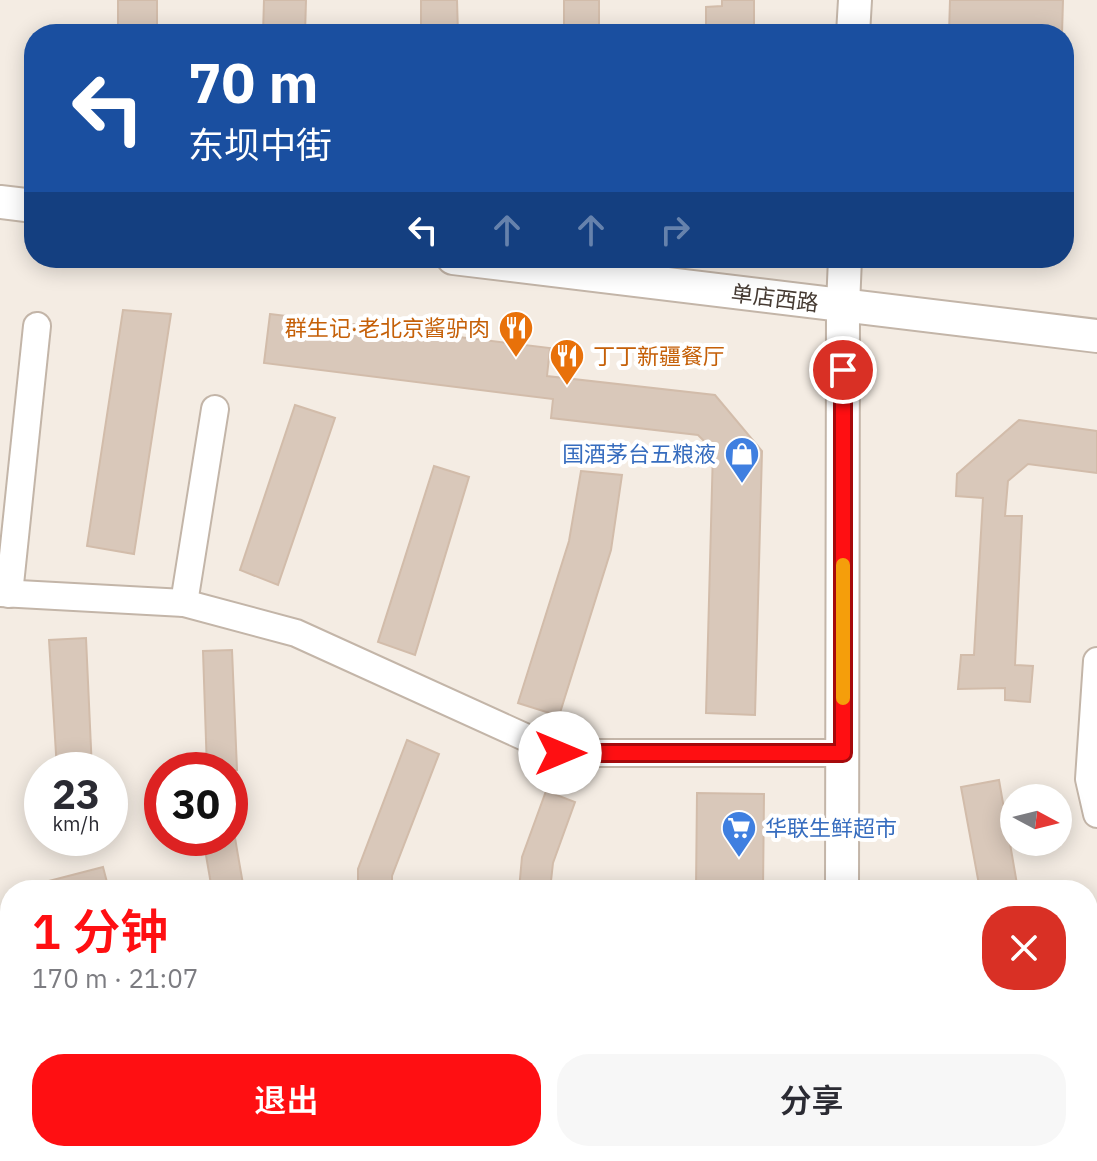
<!DOCTYPE html>
<html lang="zh">
<head>
<meta charset="utf-8">
<style>
  :root { --surface:#fff; --page:#f7f7f7; --text:#2b2b33; --muted:#7c7c81; --accent:#ff0f12 }
  body { margin:0; font-family:"IBM Plex Sans","Noto Sans SC",sans-serif; background:var(--page); color:var(--text); height:100vh; display:flex; flex-direction:column; font-size:30px; white-space:nowrap }
  * { box-sizing:border-box; margin:0 }
  p { font-size:26px; color:var(--muted) }
  .icon { flex:none; width:44px; height:44px; fill:none; stroke:currentColor; stroke-width:2; stroke-linecap:round; stroke-linejoin:round }
  .map { position:relative; flex:1; overflow:hidden }
  .details { position:absolute; left:0px; top:880px; width:1098px; height:282px; display:flex; flex-direction:column; background:var(--surface); border-radius:32px 32px 0 0; box-shadow:0 4px 20px #0003 }
  .details>* { flex:none }
  .guide { position:absolute; left:24px; top:24px; width:1050px; height:244px; border-radius:32px; box-shadow:0 4px 20px #0003; background:#1a4fa0; color:#fff; overflow:hidden }
  .needle { width:52px; rotate:97deg }
  .buttons { position:absolute; left:1000px; top:784px; display:grid; gap:16px }
  .buttons a { display:grid; place-items:center; width:72px; height:72px; border-radius:50%; background:var(--surface); box-shadow:0 4px 20px #0003; font-size:40px }
  .speed { position:absolute; left:24px; top:752px; display:flex; gap:16px; font-size:40px; font-weight:700; text-align:center }
  .speed>* { display:grid; place-content:center; width:104px; height:104px; border-radius:50%; background:var(--surface); box-shadow:0 4px 20px #0003; line-height:1 }
  .speed small { font-size:20px; font-weight:400 }
  .speed .limit { border:12px solid #d22; background:#fff; color:#111 }
  .pin { position:absolute; display:grid; place-items:center; width:68px; height:68px; color:#fff; margin:-34px; border:4px solid #fff; border-radius:50%; box-shadow:0 2px 8px #0007 }
  .me { position:absolute; width:88px; margin:-44px; rotate:90deg; stroke-linejoin:round; filter:drop-shadow(0 0 6px #0008) }
  .turn { display:flex; align-items:center; gap:28px; height:168px; padding:0 32px; font-size:36px }
  .turn .icon { width:104px; height:104px; stroke-width:2.5 }
  .turn b { display:block; font-size:56px; line-height:68px }
  .lanes { display:flex; align-items:center; height:76px; padding:0 32px; background:#0003; justify-content:center; gap:40px; direction:ltr }
  .lanes .off { opacity:.35 }
  .round { display:grid; place-items:center; flex:none; width:84px; height:84px; border-radius:32px; background:var(--page) }
  .head { display:flex; align-items:center; justify-content:space-between; height:136px; padding:0 32px }
  h1 { font-size:48px; font-weight:600; line-height:60px; color:var(--accent) }
  .action { display:flex; gap:16px; margin-top:auto; padding:16px 32px }
  .action a { flex:1; height:92px; border-radius:32px; background:var(--accent); color:#fff; font-size:32px; font-weight:600; line-height:92px; text-align:center }
  .action a+a { background:var(--page); color:var(--text) }
  .map>svg:first-child { display:block }
  .building { fill:#d9c8ba; stroke:#d2bcaa; stroke-width:2 }
  .lines { fill:none; stroke-linecap:round; stroke-linejoin:round }
  .minor-casing { stroke:#c3b5a8; stroke-width:30 }
  .tertiary-casing { stroke:#c3b5a8; stroke-width:36 }
  .minor { stroke:#fff; stroke-width:26 }
  .tertiary { stroke:#fff; stroke-width:32 }
  .route-casing { stroke:#a60a0c; stroke-width:20 }
  .route { stroke:#ff0f12; stroke-width:14 }
  .slow { stroke:#f59e0b; stroke-width:14 }
  .labels { text-anchor:middle; stroke-width:8; stroke-linejoin:round; paint-order:stroke }
  .street-label { font-size:22px; fill:#463b33; stroke:#fff }
  .food-label { font-size:22px; fill:#c56008; stroke:#fff; text-anchor:end }
  .shop-label { font-size:22px; fill:#366cbe; stroke:#fff; text-anchor:end }
</style>
</head>
<body>
<div class="map">
<svg width="1097" height="1161" viewBox="0 0 1097 1161">
  <rect width="100%" height="100%" fill="#f4ece3"/>
  <g class="building">
    <rect x="118" y="0" width="39" height="34"/>
    <path d="M264,0H306L305,34H263Z"/>
    <path d="M421,0H457L458,34H421Z"/>
    <rect x="564" y="0" width="35" height="34"/>
    <path d="M722,0H754V34H706V7L722,6Z"/>
    <path d="M950,0H1063L1062,34H949Z"/>
    <path d="M123,310L171,314L134,554L87,546Z"/>
    <path d="M270,314L550,348L547,376L715,395L762,451L755,715L706,713L713,450L698,435L551,418L553,399L264,363Z"/>
    <path d="M295,405L335,418L278,585L240,570Z"/>
    <path d="M1019,420L1097,431V473L1028,464L1008,481L1005,516H1022L1015,665L1033,666L1030,702L1005,700V688L958,689L961,655H974L983,498L956,496L957,474Z"/>
    <path d="M434,466L469,477L415,655L378,642Z"/>
    <path d="M581,471L622,475L611,550L559,716L518,703L569,541Z"/>
    <path d="M86,638L92,770H57L49,640Z"/>
    <path d="M232,650L237,770H207L203,651Z"/>
    <path d="M407,740L439,754L392,876V890H358V869Z"/>
    <path d="M999,780L1018,890H980L961,787Z"/>
    <path d="M546,791L575,802L553,863L550,890H519L522,857Z"/>
    <path d="M697,793L764,794L763,890H696Z"/>
    <path d="M203,838H235L244,890H212Z"/>
    <path d="M103,867L109,890H42L41,883Z"/>
  </g>
  <g class="lines">
    <defs>
      <g id="minor">
        <path d="M0,593L184,603L296,633L560,753H843"/>
        <path d="M9,594L37,326"/>
        <path d="M184,603L215,409"/>
        <path d="M1097,661L1089,779L1097,814"/>
        <path d="M1088,972L1097,971"/>
      </g>
      <g id="tertiary">
        <path d="M853,34L855,0"/>
        <path d="M0,202L34,206"/>
        <path d="M453,258L1097,336"/>
        <path d="M842,890L843,306L845,258"/>
        <path d="M836,1161V1152"/>
      </g>
    </defs>
    <use href="#minor" class="minor-casing"/>
    <use href="#tertiary" class="tertiary-casing"/>
    <use href="#minor" class="minor"/>
    <use href="#tertiary" class="tertiary"/>
  </g>
  <g class="lines">
    <defs>
      <path id="route" d="M560,753H843V370"/>
    </defs>
    <use href="#route" class="route-casing"/>
    <use href="#route" class="route"/>
    <path class="slow" d="M843,698V565"/>
  </g>
  <defs>
    <symbol id="restaurant-pin" viewBox="-11 -11 22 30"><path d="M0 17L-7.5 6A9.5 9.5 0 1 1 7.5 6Z" fill="#e8710a" stroke="#fff"/><path d="M-5-6h1v4h1v-4h1v4h1v-4h1v5L-1.5 .5V6h-2V.5L-5-1ZM5-6V6H3V1.5H1.5Q1.5-4 5-6Z" fill="#fff"/></symbol>
    <symbol id="shop-pin" viewBox="-11 -11 22 30"><path d="M0 17L-7.5 6A9.5 9.5 0 1 1 7.5 6Z" fill="#3f7fe0" stroke="#fff"/><path d="M-5-2.5h2.3a2.7 3.5 0 0 1 5.4 0H5L5.5 6h-11ZM-1.5-2.5h3a1.5 2.3 0 0 0-3 0Z" fill="#fff"/></symbol>
    <symbol id="supermarket-pin" viewBox="-11 -11 22 30"><path d="M0 17L-7.5 6A9.5 9.5 0 1 1 7.5 6Z" fill="#3f7fe0" stroke="#fff"/><path d="M-6-5.5h2.5l.6 2H6L4.5 2H-2.5L-4.4-4H-6ZM-1.5 3.2a1.3 1.3 0 1 0 .1 0ZM3 3.2a1.3 1.3 0 1 0 .1 0Z" fill="#fff"/></symbol>
  </defs>
  <g fill-rule="evenodd">
    <use href="#restaurant-pin" x="496" y="308" width="40" height="54"/>
    <use href="#restaurant-pin" x="547" y="336" width="40" height="54"/>
    <use href="#shop-pin" x="722" y="434" width="40" height="54"/>
    <use href="#supermarket-pin" x="719" y="808" width="40" height="54"/>
  </g>
  <g class="labels">
    <g class="street-label">
      <text transform="translate(775 298) rotate(7)" y="8">单店西路</text>
    </g>
    <g class="food-label">
      <text x="490" y="336">群生记·老北京酱驴肉</text>
      <text x="593" y="364" text-anchor="start">丁丁新疆餐厅</text>
    </g>
    <g class="shop-label">
      <text x="716" y="462">国酒茅台五粮液</text>
      <text x="765" y="836" text-anchor="start">华联生鲜超市</text>
    </g>
  </g>
</svg>
<div class="buttons">
<a><svg class="needle" viewBox="-14 -14 28 28"><path d="M0-13l5 13h-10z" fill="#e53935"/><path d="M0 13l5-13h-10z" fill="#7c7c81"/></svg></a>
</div>
<div class="speed"><div>23<small>km/h</small></div><div class="limit">30</div></div>
<div class="pin" style="left:843px;top:370px;background:#d93025"><svg class="icon" aria-label="arrive" viewBox="0 0 24 24"><path d="M6 21V4h12l-3 4 3 4H6"/></svg></div>
<svg class="me" style="left:560px;top:753px" viewBox="-20 -20 40 40"><circle r="19" fill="#fff"/><path d="M0-13L10 11 0 6-10 11z" fill="#ff0f12"/></svg>
<div class="guide">
<div class="turn"><svg class="icon" aria-label="left" viewBox="0 0 24 24"><path d="M17 20v-9H6M10 6l-5 5 5 5"/></svg><div><b>70 m</b>东坝中街</div></div>
<div class="lanes"><svg class="icon" aria-label="left" viewBox="0 0 24 24"><path d="M17 20v-9H6M10 6l-5 5 5 5"/></svg><svg class="icon off" aria-label="ahead" viewBox="0 0 24 24"><path d="M12 20V5M6 11l6-6 6 6"/></svg><svg class="icon off" aria-label="ahead" viewBox="0 0 24 24"><path d="M12 20V5M6 11l6-6 6 6"/></svg><svg class="icon off" aria-label="right" viewBox="0 0 24 24"><path d="M7 20v-9h11M14 6l5 5-5 5"/></svg></div>
</div>
<section class="details">
<div class="head"><div><h1>1 分钟</h1><p>170 m · 21:07</p></div><a class="round" style="background:#d93025;color:#fff"><svg class="icon" aria-label="close" viewBox="0 0 24 24"><path d="M6 6l12 12M18 6L6 18"/></svg></a></div>
<div class="action"><a>退出</a><a>分享</a></div>
</section>
</div>
</body>
</html>
